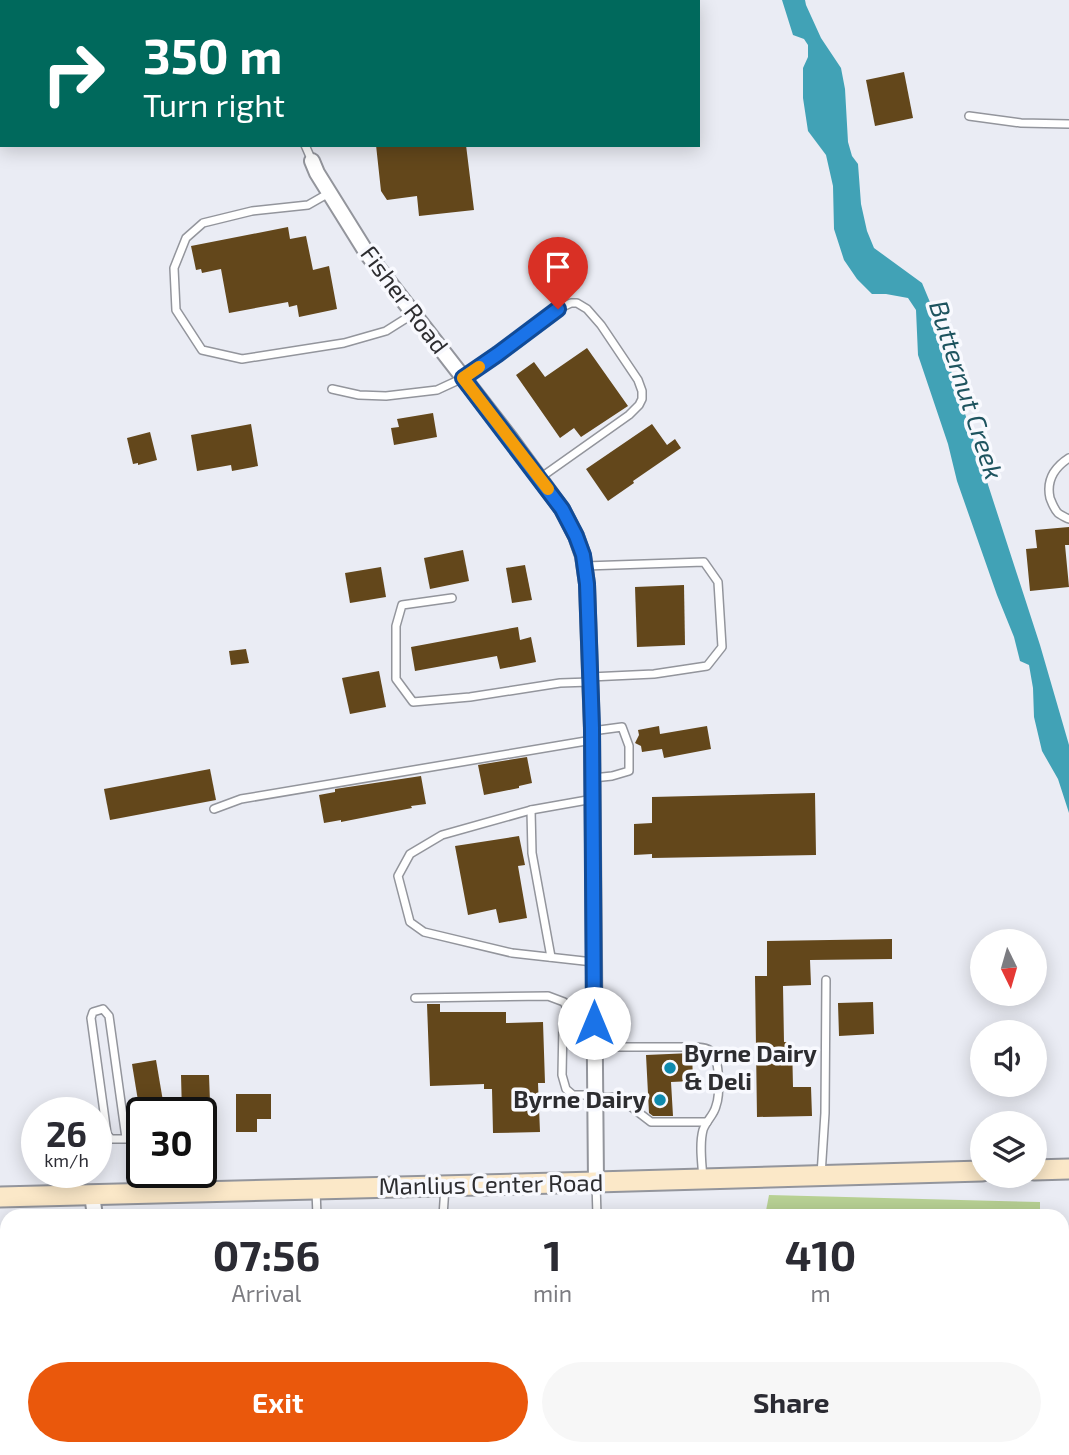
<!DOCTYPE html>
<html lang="en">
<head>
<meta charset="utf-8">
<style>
  :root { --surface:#fff; --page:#f7f7f7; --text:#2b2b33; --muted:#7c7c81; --accent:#ea580c }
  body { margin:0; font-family:"Exo 2",sans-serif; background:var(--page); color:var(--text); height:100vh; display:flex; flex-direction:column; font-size:26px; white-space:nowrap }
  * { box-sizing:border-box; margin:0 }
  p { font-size:23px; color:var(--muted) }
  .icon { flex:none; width:38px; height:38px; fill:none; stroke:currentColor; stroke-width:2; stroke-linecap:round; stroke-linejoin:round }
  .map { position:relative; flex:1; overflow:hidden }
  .details { position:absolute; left:0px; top:1209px; width:1069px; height:247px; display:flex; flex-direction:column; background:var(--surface); border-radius:21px 21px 0 0; box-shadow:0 4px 18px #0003 }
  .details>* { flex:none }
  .guide { position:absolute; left:0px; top:0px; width:700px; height:147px; box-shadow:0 4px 18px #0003; background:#00695c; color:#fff; overflow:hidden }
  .needle { width:46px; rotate:175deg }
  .fabs { position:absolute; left:970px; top:929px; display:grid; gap:14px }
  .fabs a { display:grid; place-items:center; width:77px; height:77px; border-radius:50%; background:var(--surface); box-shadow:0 4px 18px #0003; font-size:35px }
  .speed { position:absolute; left:21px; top:1097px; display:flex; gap:14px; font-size:35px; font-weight:700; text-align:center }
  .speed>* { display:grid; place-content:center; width:91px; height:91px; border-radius:50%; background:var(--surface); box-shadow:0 4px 18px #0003; line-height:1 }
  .speed small { font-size:18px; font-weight:400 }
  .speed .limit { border:4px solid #111; border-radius:10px; background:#fff; color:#111 }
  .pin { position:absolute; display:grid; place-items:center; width:60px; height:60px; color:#fff; margin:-72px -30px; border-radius:50% 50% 50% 0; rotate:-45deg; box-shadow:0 0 7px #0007 }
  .pin .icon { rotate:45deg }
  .me { position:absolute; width:77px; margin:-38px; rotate:0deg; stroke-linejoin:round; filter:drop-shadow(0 0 5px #0008) }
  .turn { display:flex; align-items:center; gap:24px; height:147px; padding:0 28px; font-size:32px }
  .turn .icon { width:91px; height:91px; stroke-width:2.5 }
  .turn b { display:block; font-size:49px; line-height:60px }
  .eta { display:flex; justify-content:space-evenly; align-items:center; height:119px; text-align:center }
  .eta b { font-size:42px; font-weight:700; line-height:49px }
  .action { display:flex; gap:14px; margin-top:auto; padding:14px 28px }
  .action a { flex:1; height:80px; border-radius:42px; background:var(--accent); color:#fff; font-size:28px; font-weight:700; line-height:80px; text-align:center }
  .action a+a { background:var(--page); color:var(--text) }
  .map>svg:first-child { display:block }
  .green { fill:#b8d194 }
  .water { fill:#41a2b6 }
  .building { fill:#63471b }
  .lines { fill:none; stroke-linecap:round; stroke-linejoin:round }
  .service-casing { stroke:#93959c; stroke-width:10 }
  .minor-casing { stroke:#93959c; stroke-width:18 }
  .secondary-casing { stroke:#93959c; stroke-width:23 }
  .service { stroke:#fff; stroke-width:7 }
  .minor { stroke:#fff; stroke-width:14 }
  .secondary { stroke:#fbe8c8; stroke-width:19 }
  .route-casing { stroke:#114b97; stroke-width:18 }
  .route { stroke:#1a73e8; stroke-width:12 }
  .slow { stroke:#f59e0b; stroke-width:12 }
  .poi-dot { fill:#0f8aad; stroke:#f8f9fe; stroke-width:2.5 }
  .labels { text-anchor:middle; stroke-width:7; stroke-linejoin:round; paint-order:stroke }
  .street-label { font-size:24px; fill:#2d2d30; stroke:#f8f9fe }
  .poi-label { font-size:24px; font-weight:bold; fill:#2d2d30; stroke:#f8f9fe; text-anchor:start }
  .water-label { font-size:26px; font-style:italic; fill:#1e545f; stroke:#f8f9fe }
</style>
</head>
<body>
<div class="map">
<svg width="1069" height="1455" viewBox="0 0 1069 1455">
  <rect width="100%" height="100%" fill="#eaecf4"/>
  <g class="green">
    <path d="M769,1195L1040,1202V1216H765Z"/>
    <rect x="437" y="1449" width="599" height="6"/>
  </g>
  <path class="water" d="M782,0H805L806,5L821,38L841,68L845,89L848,142L852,156L858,164L861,204L867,231L874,248L922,283L942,331L945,352L1040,645L1069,745V813L1058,779L1042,751L1034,717L1033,688L1029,665L1020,661L1014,637L997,595L957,481L948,444L918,355L916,310L908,298L886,294H872L857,279L844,260L834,229L833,186L826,155L808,131L803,98V68L808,57V45L804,39L793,35Z"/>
  <g class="building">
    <path d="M904,72L913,118L875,126L866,80Z"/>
    <path d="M376,145H466L474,210L419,216L417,196L387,200L381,191Z"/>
    <path d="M288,227L290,239L306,236L313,270L329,266L337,309L299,317L297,305L289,307L288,302L229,313L221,269L202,273L201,269L196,270L191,246Z"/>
    <path d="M587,348L628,406L581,437L574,428L560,438L516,375L534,362L545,377Z"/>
    <path d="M433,413L437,437L394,445L391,428L399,427L397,419Z"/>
    <path d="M251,424L258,466L232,471L231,465L197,471L191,435Z"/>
    <path d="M652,424L667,445L675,439L681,448L633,481L634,483L608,501L586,469Z"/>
    <path d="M150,432L157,460L138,465V463L133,464L127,438Z"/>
    <path d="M1069,527V545H1065L1069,587L1030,591L1026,549L1037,548L1035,530Z"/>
    <path d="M463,550L469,581L430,589L424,558Z"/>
    <path d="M525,565L532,600L512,603L506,568Z"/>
    <path d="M381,567L386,597L350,603L345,573Z"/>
    <path d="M684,585L685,645L637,647L635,587Z"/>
    <path d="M518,627L520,640L531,637L536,662L500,669L497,656L415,671L411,647Z"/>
    <path d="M246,649L249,663L231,665L229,651Z"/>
    <path d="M379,671L386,707L350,714L342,678Z"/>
    <path d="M659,726L660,734L707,726L711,749L664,758L662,749L642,752L641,746L635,743L639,735L638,730Z"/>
    <path d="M527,757L532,783L519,786V788L484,795L478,765Z"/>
    <path d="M210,769L216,800L110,820L104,789Z"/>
    <path d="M421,776L426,804L411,806L412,808L341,822V820L324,823L319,795L335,792V789Z"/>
    <path d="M815,793L816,855L652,858V854L634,855V824L652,823V797Z"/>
    <path d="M519,836L525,865L518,866L527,918L499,923L496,909L468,915L455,846Z"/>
    <path d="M892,939V959L810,960L811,985L783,986L784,1042H792L793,1087H811L812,1116L757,1117L755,976H767V941Z"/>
    <path d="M873,1002L874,1034L839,1036L838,1003Z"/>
    <path d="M427,1004H440V1012H506V1023L543,1022L545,1083H538L540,1132L493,1133L492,1089H484V1084L430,1086Z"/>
    <path d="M692,1053L693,1081L671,1082L673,1116H653L649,1113L646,1055Z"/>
    <path d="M156,1060L165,1113H140L132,1064Z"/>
    <path d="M181,1075H209L211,1130L201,1131V1113H182Z"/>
    <path d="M236,1094H271V1119H257V1132H236Z"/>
  </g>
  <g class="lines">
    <defs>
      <g id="service">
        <path d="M281,0V2"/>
        <path d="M969,116L1021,123L1069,124"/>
        <path d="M305,145L312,161"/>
        <path d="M329,193L308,205L252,211L203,223L186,238L174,268L176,310L202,350L242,359L344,343L386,331L413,314"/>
        <path d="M332,389L359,395L386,396L437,390L463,378L498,354L558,309L571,303H577L587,309L601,325L638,380L642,391V399L639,405L629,415L540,478"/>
        <path d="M1069,458C1055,467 1046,480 1050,498C1052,503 1054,509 1058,513C1059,514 1068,519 1069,519"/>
        <path d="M585,566L704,562L718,582L722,647L707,666L654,674L590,677"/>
        <path d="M452,598L402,605L396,626V679L413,702L470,697L560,683L590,682"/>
        <path d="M592,731L622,727L629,746V771L612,776L593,778"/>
        <path d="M593,799L531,810L442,835L410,854L398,876L410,922L424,932L512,953L593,962"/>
        <path d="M214,809L241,799L592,740"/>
        <path d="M531,810L532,853L551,957"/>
        <path d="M415,998L548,996L564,1002L569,1013"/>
        <path d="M594,998L576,1004L563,1023L562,1075L566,1089L573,1095H595"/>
        <path d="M595,1047H692C698,1047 707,1047 712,1052C720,1060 720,1096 716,1106C714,1115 706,1121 703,1130C699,1145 702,1163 703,1179"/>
        <path d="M596,1098L611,1097L621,1099L651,1122H707"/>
        <path d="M126,1138L109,1016L103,1009L93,1012L91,1018L107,1134L111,1139H142"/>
        <path d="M151,1172L155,1193"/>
        <path d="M821,1175L825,1113L826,980"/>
        <path d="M596,1183L597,1216"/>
        <path d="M316,1190L317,1216"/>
        <path d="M443,1216L445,1187"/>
      </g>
      <g id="minor">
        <path d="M312,161L317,173L368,255L510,438L562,509L576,536L583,556L587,584L592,731L596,1182"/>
        <path d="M92,1195L95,1216"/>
        <path d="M123,1449L124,1455"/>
      </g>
      <g id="secondary">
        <path d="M1034,1170L1069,1169"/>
        <path d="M0,1197L596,1182L982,1171"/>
      </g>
    </defs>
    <use href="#service" class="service-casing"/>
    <use href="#minor" class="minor-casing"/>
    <use href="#secondary" class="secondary-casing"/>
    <use href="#service" class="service"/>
    <use href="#minor" class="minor"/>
    <use href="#secondary" class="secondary"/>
  </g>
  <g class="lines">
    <defs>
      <path id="route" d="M558,309L498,354L463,378L562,509L576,536L583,555L587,584L592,728L594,1023"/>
    </defs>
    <use href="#route" class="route-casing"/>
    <use href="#route" class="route"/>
    <path class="slow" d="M479,367L463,378L548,489"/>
  </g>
  <g class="poi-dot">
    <circle cx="670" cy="1068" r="7"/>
    <circle cx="660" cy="1100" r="7"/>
  </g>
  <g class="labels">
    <g class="street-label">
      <text transform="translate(404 300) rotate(53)" y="8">Fisher Road</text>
      <text transform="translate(491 1185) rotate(-1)" y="8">Manlius Center Road</text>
    </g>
    <g class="poi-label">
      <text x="684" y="1062">Byrne Dairy<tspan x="684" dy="28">&amp; Deli</tspan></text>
      <text x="646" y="1108" text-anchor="end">Byrne Dairy</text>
    </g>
    <g class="water-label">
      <text transform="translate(966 390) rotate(72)" y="9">Butternut Creek</text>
    </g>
  </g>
</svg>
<div class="fabs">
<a><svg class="needle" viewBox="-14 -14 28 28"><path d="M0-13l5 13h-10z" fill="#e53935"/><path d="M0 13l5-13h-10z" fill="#7c7c81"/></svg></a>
<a><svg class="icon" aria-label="sound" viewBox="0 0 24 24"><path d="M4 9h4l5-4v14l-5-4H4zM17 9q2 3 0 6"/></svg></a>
<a><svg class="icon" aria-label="layers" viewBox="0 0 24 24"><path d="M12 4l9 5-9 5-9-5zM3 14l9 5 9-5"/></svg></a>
</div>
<div class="speed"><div>26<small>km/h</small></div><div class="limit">30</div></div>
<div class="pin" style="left:558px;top:309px;background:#d93025"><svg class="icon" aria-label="arrive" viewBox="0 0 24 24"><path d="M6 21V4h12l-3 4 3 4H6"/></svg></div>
<svg class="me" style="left:594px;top:1023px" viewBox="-20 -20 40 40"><circle r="19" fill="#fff"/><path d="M0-13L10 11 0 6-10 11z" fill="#1a73e8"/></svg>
<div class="guide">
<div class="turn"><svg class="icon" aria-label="right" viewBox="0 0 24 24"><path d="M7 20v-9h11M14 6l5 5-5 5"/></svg><div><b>350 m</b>Turn right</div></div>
</div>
<section class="details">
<div class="eta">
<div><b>07:56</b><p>Arrival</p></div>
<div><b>1</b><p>min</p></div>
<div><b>410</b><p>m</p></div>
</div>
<div class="action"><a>Exit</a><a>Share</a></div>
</section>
</div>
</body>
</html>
